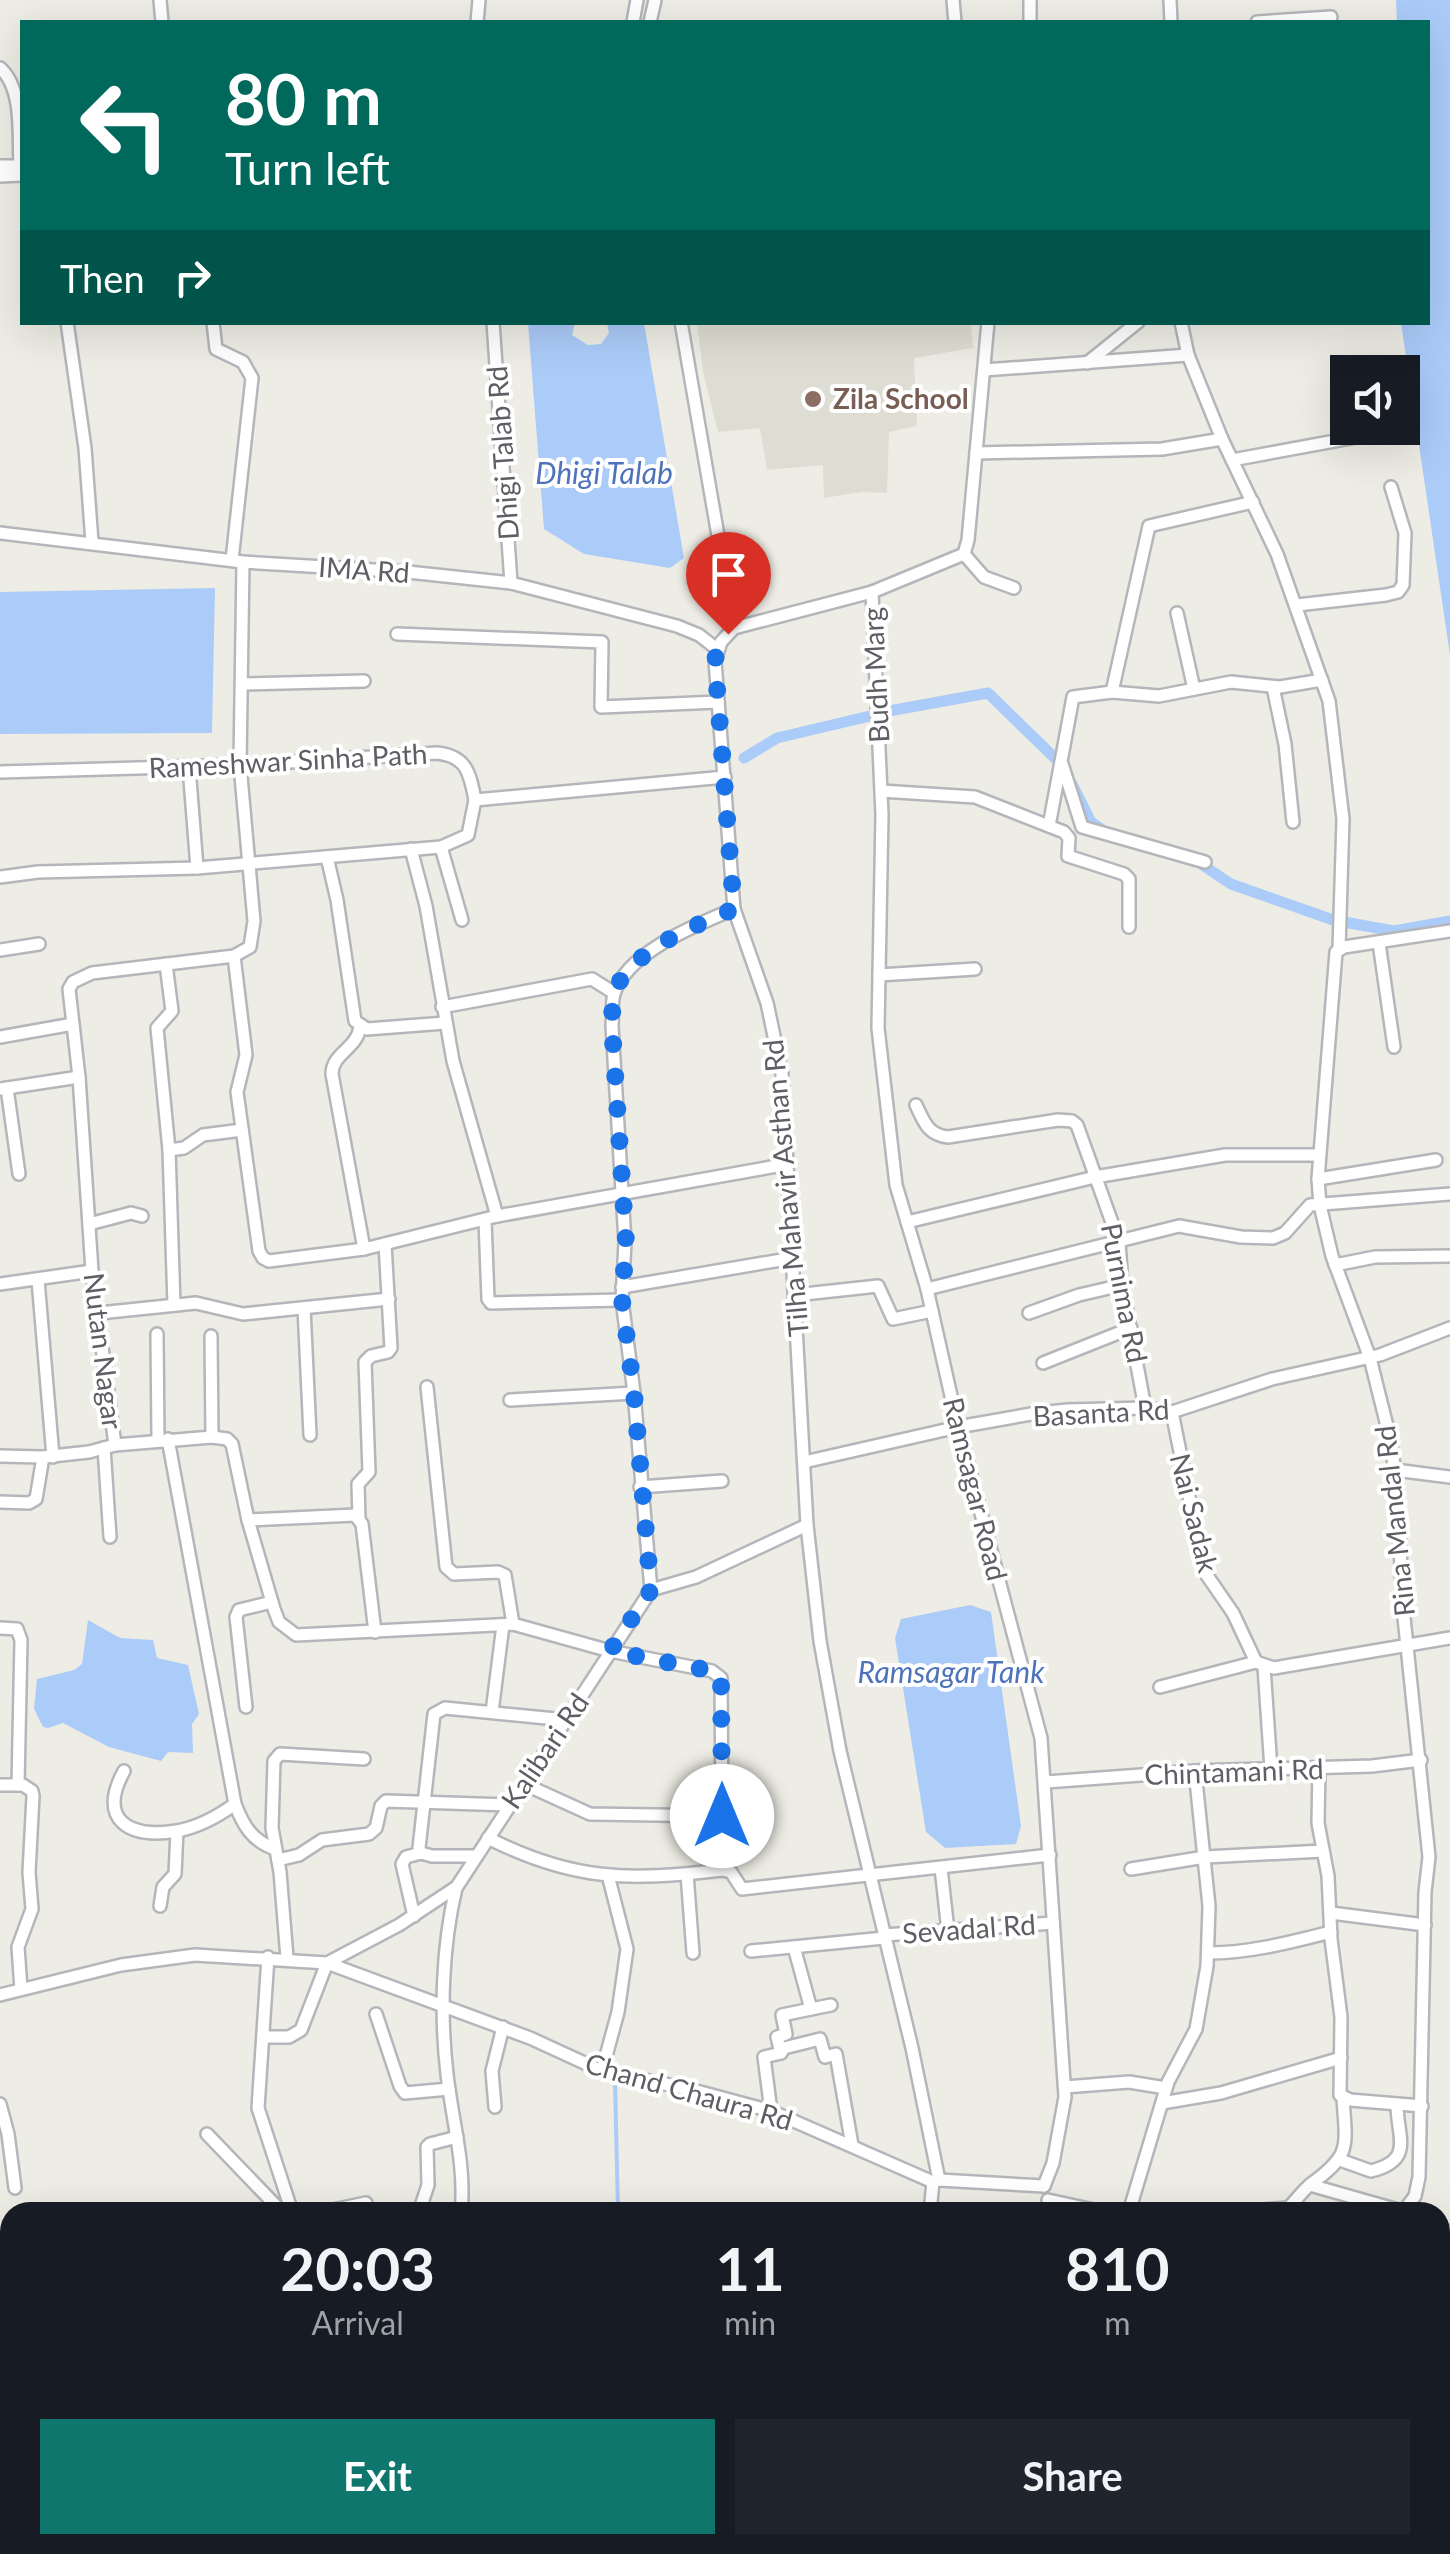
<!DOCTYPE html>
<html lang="en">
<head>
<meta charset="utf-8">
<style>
  :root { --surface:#171b24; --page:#20242c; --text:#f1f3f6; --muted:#9ea1a6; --accent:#0f766e }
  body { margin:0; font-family:Lato,sans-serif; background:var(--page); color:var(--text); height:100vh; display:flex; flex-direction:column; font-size:38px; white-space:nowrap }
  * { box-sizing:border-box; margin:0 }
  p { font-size:32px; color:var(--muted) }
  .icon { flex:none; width:55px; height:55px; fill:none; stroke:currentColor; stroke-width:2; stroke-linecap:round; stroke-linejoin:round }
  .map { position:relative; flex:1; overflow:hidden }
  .panel { position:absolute; left:0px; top:2202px; width:1450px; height:352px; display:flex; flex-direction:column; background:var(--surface); border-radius:30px 30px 0 0; box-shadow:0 10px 40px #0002 }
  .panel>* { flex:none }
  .hud { position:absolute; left:20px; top:20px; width:1410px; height:305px; border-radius:0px; box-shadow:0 10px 40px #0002; background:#00695c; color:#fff; overflow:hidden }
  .tools { position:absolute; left:1330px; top:355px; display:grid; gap:20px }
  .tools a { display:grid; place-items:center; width:90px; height:90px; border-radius:0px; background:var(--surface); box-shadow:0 10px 40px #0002; font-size:50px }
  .pin { position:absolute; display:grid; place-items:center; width:85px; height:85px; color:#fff; margin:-102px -42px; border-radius:50% 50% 50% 0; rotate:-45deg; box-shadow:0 0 10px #0007 }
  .pin .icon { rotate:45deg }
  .me { position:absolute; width:110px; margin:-55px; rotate:0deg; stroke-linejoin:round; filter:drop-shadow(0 0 8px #0008) }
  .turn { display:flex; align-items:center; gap:35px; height:210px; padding:0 40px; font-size:45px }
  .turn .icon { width:130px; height:130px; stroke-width:2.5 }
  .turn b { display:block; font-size:70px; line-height:85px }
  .then { display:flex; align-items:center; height:95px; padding:0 40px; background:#0003; gap:20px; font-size:38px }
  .eta { display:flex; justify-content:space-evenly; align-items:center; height:170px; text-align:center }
  .eta b { font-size:60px; font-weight:700; line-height:70px }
  .action { display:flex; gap:20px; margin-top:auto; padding:20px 40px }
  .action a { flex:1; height:115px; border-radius:0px; background:var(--accent); color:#fff; font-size:40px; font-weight:700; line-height:115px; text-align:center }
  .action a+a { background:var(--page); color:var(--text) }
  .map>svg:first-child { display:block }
  .education { fill:#deddd3 }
  .water { fill:#abcbf9 }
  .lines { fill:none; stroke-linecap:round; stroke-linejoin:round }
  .stream { stroke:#abcbf9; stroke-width:4 }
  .canal { stroke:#abcbf9; stroke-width:11 }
  .minor-casing { stroke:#b5b6bb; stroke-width:16 }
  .minor { stroke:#fff; stroke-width:11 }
  .route { stroke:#1a73e8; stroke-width:18; stroke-dasharray:0 32.4 }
  .education-dot { fill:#8d6e63; stroke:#fff; stroke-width:4 }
  .labels { text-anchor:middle; stroke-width:8; stroke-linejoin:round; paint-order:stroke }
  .education-label { font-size:28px; font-weight:bold; fill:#785e54; stroke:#fff; text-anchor:start }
  .street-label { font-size:28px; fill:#5d5f64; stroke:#fff }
  .water-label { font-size:30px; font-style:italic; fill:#4e73bb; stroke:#fff }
</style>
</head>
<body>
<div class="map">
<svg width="1450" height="2554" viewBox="0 0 1450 2554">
  <rect width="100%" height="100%" fill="#eeede5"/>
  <path class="education" d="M697,323H971L973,348L914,358L917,426L889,432L887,493L862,492L824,498L823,465L767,470L760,428L718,432L703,372Z"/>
  <g class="water">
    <path d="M1396,0H1450V655L1401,323L1428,322V22H1397Z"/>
    <path d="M528,323H575L572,335L588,345L601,344L609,333L607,323H644L684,558L670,568L584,554L544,529Z"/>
    <path d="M215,588L212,733L0,734V592Z"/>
    <path d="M970,1605L991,1612L1021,1826L1016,1844L945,1848L926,1832L895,1638L901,1619Z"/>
    <path d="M88,1620L120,1638L153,1640L157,1658L188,1665L199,1714L192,1724L193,1753L168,1752L161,1761L109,1747L63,1723L48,1728L43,1727L34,1709L37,1679L74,1670L82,1664Z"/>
  </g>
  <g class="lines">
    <path class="stream" d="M615,2082L618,2212"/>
    <g class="canal">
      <path d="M889,711L988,693L1064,767"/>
      <path d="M744,758L777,738L870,716"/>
      <path d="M1072,784L1091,822L1106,832"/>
      <path d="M1195,860L1231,884L1333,920L1394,931L1450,921"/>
    </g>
    <defs>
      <g id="minor">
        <path d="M160,0L162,22"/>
        <path d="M953,0L955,22"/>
        <path d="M1030,0V22"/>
        <path d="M1170,0L1171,22"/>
        <path d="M477,22L479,0"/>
        <path d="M633,22L637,0"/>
        <path d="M650,22L655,0"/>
        <path d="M1257,22L1331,17"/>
        <path d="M0,68C24,89 18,136 20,166"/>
        <path d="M0,166H22"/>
        <path d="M0,176L22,175"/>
        <path d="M67,322L85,448L92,542"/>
        <path d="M213,322L216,349L243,362L252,378L232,560"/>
        <path d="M493,322L511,583"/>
        <path d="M681,322L734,628"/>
        <path d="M988,322L968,540L964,554L872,592L882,815L878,1028L896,1185L927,1289L958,1427L1041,1738L1065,2097L1053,2163L1044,2186"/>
        <path d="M1188,355L1222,439L1277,554L1329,701L1343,819L1339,949"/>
        <path d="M1087,363L1138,322"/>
        <path d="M984,370L1188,355L1181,322"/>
        <path d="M976,453L1162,449L1222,439"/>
        <path d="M1232,460L1362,436"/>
        <path d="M0,533L243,562L408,572L511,583L677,626L699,635L717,649"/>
        <path d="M964,554L984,577L1014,588"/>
        <path d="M243,562L240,765L254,921L250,947L234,956L92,973L73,982L69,989L79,1077L92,1271L115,1445L212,1437L227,1439L232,1444L248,1520L274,1609L279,1622L296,1635L513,1624L610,1651L712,1671L721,1678L722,1816L590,1814L524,1784"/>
        <path d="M872,592L734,628L721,642L715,661L734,909L767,1003L782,1074L807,1525L820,1641L840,1751L912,2048L939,2180"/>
        <path d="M1297,605L1386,595L1398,592L1403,585L1405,533L1391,487"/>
        <path d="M1177,613L1194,689"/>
        <path d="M397,634L602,642L601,707L718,702"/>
        <path d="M243,684L364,681"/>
        <path d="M1273,687L1285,744L1293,822"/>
        <path d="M1112,692L1149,526L1253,502"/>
        <path d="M1062,764L1082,827L1205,862"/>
        <path d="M189,767L197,868"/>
        <path d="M0,772L240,765L437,753C467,756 470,774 475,800L725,777"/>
        <path d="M881,791L975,797L1064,832L1069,838L1068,856L1124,874L1129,879V927"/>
        <path d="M1049,826L1073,697L1112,692L1159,696L1231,682L1280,687L1322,680"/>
        <path d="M441,847L462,920"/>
        <path d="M411,849L426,906L453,1061L497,1216"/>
        <path d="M327,857L337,900L355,1021L367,1029L445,1023"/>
        <path d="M0,877L38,872L197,868L441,847L468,835L475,800"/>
        <path d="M1379,943L1394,1047"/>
        <path d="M0,950L39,944"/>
        <path d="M234,956L246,1055L237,1092L259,1251L263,1258L269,1261L364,1249L332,1074C332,1053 357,1049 360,1027"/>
        <path d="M166,964L172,1011L157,1028L169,1150L174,1305"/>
        <path d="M879,975L975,969"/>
        <path d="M442,1007L592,979L614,993"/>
        <path d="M0,1037L73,1024"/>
        <path d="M7,1088L19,1174"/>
        <path d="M0,1089L79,1077"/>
        <path d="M916,1105C924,1122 928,1135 948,1137L1058,1120L1072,1121L1077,1125L1119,1242L1122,1285L1145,1408"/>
        <path d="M169,1150L184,1148L203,1135L242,1130"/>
        <path d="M1318,1179L1436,1160"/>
        <path d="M485,1220L488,1299L491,1303L622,1300"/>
        <path d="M907,1222L1095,1177L1225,1155H1319"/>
        <path d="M89,1224L131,1213L142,1216"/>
        <path d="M364,1249L497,1216L788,1164"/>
        <path d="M1335,1265L1375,1257L1450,1256"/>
        <path d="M38,1280L53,1457"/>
        <path d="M0,1284L92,1271"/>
        <path d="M622,1287L793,1258"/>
        <path d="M927,1289L1179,1226L1241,1237L1273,1238L1285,1233L1310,1205L1450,1194"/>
        <path d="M795,1295L878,1286L893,1319L932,1311"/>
        <path d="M304,1308L310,1435"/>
        <path d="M99,1313L196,1303L243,1314L389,1299"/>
        <path d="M1029,1313L1079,1295L1122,1285"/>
        <path d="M157,1334L158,1440"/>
        <path d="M211,1336L212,1437"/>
        <path d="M1043,1363L1131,1328"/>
        <path d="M427,1387L446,1567L454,1574L498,1572L505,1575L513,1624"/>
        <path d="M510,1400L634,1393"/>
        <path d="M1172,1412L1204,1571L1233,1613L1256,1662"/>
        <path d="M168,1439L235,1804C243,1825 252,1841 275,1849"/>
        <path d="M104,1448L110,1537"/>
        <path d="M0,1456L43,1457"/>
        <path d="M804,1462L958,1427L1031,1414L1067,1410L1145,1408L1172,1412L1272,1379L1380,1355L1450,1328"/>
        <path d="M1395,1470L1450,1477"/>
        <path d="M640,1487L722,1481"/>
        <path d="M0,1502L29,1503L36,1499L43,1457L89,1452L115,1445"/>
        <path d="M359,1519L358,1484L369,1472L365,1362L371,1356L388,1352L391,1348L385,1244"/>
        <path d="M248,1520L355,1515L362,1524L375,1632"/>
        <path d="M651,1590L696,1577L807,1525"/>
        <path d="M0,1628L17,1629L21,1640L18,1785"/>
        <path d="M1264,1667L1271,1769"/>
        <path d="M1160,1687L1256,1662L1274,1668L1450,1638"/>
        <path d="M246,1707L236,1617L239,1610L272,1602"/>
        <path d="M492,1712L503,1625"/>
        <path d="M1319,1769L1318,1823L1328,1876L1331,1939L1341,2017L1340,2095L1350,2100L1422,2106"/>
        <path d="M124,1771C97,1820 129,1839 177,1831C199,1827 217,1817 235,1804"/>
        <path d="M1046,1782L1195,1771L1372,1766L1421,1760"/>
        <path d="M0,1785H23L32,1791L33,1796L29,1872L32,1909L18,1947L21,1989"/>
        <path d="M488,1838C573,1881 628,1881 722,1870L731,1872L742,1889L1050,1855"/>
        <path d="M476,1856H432L421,1853L419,1848L434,1714L445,1708L566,1720"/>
        <path d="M278,1860L299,1855L322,1840L369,1834L376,1828L381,1806L386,1801L509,1805"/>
        <path d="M941,1868L948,1931"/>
        <path d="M1131,1869L1205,1857L1323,1851"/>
        <path d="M687,1874L693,1953"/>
        <path d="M160,1906L163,1887L175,1874L177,1831"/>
        <path d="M1331,1913L1425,1925"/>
        <path d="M414,1916L402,1864L406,1857L421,1853"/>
        <path d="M884,1935L1053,1923"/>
        <path d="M751,1951L884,1938"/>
        <path d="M1209,1953C1250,1953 1291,1942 1331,1932"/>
        <path d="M268,1957L258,2108L292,2212"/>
        <path d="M287,1958L280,1872L272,1828L274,1761L280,1754L364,1759"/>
        <path d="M0,1995L121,1965L195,1955L327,1963L530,2038L602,2071L689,2089L771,2111L933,2182"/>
        <path d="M811,2009L831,2005"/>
        <path d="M376,2014L400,2086L405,2093L449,2089"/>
        <path d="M263,2037H289L301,2030L327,1963L399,1925L455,1888"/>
        <path d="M781,2053L777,2037L786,2034L782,2015L811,2009L794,1947"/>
        <path d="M602,2071L618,2012L627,1949L608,1875"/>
        <path d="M1065,2087L1129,2082L1166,2088"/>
        <path d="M1162,2103L1221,2093L1341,2058"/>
        <path d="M0,2104L8,2134L15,2188"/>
        <path d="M495,2107L492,2071L503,2027"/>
        <path d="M771,2111L764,2057L781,2053L784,2048L820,2039L825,2057L836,2054L852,2145"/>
        <path d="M207,2134L282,2212"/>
        <path d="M1340,2160L1371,2171C1415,2160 1397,2137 1397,2105"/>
        <path d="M939,2180L1044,2186"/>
        <path d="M1310,2185L1405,2212"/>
        <path d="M1048,2200L1103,2212"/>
        <path d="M323,2212L366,2203"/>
        <path d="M419,2212L428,2185L427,2147L430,2144L457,2137"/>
        <path d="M461,2212C466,2166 452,2120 447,2074C440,2014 442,1947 456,1888L651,1590L634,1393L622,1300L625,1242L612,1026C613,1016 611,1004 614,994C627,952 696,925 734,909"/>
        <path d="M930,2212L933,2182L939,2180"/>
        <path d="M1129,2212L1168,2082L1196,2029L1207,1966L1209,1906L1195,1771"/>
        <path d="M1236,2212L1288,2208C1296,2201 1302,2191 1311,2184C1352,2154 1346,2147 1343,2098"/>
        <path d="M1403,2212L1415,2196L1419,2177L1425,1892L1429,1857L1403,1608L1397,1486L1390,1438L1370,1358L1332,1256L1320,1205L1318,1179L1336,952L1344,947L1450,931"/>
        <path d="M1440,2228L1450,2232"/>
        <path d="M1440,2316L1450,2309"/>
        <path d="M1440,2394L1450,2392"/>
        <path d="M1440,2537L1450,2513"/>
        <path d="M350,2545L354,2554"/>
        <path d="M518,2545L520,2554"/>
        <path d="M642,2545L648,2554"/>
        <path d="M882,2545V2554"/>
        <path d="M1025,2545L1028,2554"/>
        <path d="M1156,2547L1180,2554"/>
        <path d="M297,2554L315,2545"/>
        <path d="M412,2554L415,2545"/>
        <path d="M817,2554L831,2545"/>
        <path d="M1036,2554L1040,2545"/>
        <path d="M1280,2554L1282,2545"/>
        <path d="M1433,2554L1437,2545"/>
      </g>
    </defs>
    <use href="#minor" class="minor-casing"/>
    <use href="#minor" class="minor"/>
  </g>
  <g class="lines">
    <path class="route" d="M722,1816L721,1678L712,1671L610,1651L651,1590L634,1393L622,1300L626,1242L612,1026C613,1016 611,1003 614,994C627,952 696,925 734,909L715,661L717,649L728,634"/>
  </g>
  <circle class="education-dot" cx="813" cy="399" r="10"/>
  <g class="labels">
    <g class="education-label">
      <text x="833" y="409">Zila School</text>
    </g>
    <g class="street-label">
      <text transform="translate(503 453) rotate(-94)" y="10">Dhigi Talab Rd</text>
      <text transform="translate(364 570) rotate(4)" y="10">IMA Rd</text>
      <text transform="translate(876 675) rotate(-93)" y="10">Budh Marg</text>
      <text transform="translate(288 761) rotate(-3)" y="10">Rameshwar Sinha Path</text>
      <text transform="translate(786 1188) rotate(-95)" y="10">Tilha Mahavir Asthan Rd</text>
      <text transform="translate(1124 1293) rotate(79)" y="10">Purnima Rd</text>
      <text transform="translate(103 1351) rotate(83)" y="10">Nutan Nagar</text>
      <text transform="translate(1101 1413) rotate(-3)" y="10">Basanta Rd</text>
      <text transform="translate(975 1489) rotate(76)" y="10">Ramsagar Road</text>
      <text transform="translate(1194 1513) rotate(76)" y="10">Nai Sadak</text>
      <text transform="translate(1395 1521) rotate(-96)" y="10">Rina Mandal Rd</text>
      <text transform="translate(545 1751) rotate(-56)" y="10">Kalibari Rd</text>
      <text transform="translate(1234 1772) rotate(-2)" y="10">Chintamani Rd</text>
      <text transform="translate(969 1929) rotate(-4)" y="10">Sevadal Rd</text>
      <text transform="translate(689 2092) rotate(16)" y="10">Chand Chaura Rd</text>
    </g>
    <g class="water-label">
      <text x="604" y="484">Dhigi Talab</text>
      <text x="951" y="1683">Ramsagar Tank</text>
    </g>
  </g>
</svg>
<div class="tools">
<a><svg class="icon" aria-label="sound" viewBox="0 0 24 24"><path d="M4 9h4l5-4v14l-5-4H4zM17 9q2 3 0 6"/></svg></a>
</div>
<div class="pin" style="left:728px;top:634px;background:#d93025"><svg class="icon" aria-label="arrive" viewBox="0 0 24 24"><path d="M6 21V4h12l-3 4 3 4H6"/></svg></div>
<svg class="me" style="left:722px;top:1816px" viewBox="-20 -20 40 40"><circle r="19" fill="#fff"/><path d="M0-13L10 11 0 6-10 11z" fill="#1a73e8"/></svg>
<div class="hud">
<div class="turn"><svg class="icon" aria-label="left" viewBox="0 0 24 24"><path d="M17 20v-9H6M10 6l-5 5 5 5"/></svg><div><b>80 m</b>Turn left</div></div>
<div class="then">Then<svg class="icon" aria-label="right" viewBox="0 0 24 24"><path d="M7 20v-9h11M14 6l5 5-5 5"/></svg></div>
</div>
<section class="panel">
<div class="eta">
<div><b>20:03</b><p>Arrival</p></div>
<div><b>11</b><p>min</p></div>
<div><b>810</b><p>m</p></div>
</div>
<div class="action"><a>Exit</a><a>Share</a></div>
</section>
</div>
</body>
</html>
